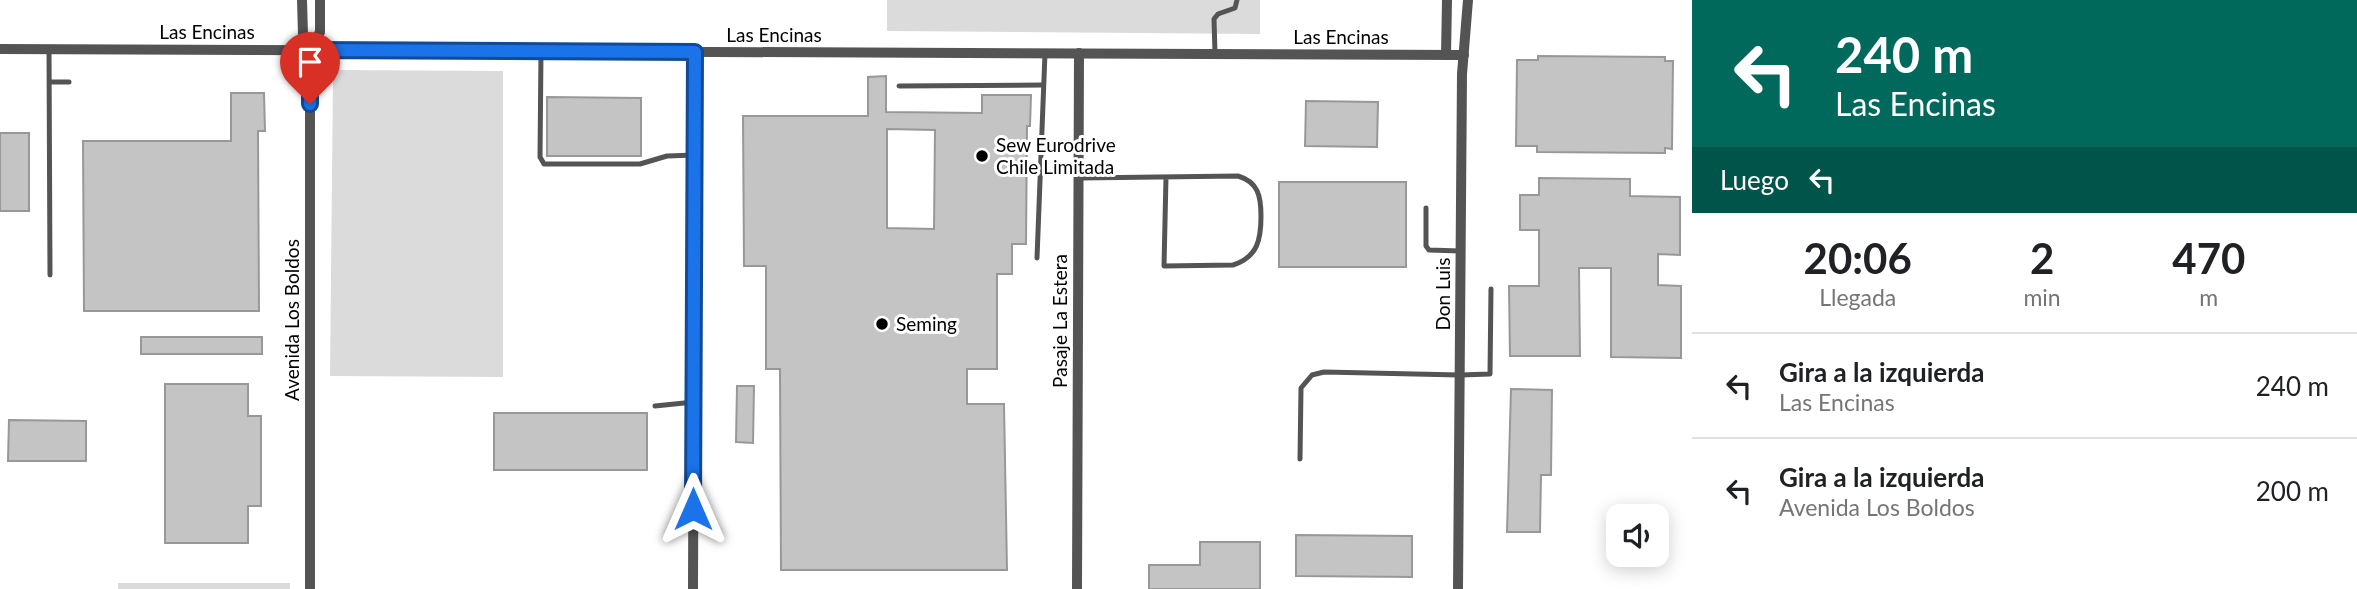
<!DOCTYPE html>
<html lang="es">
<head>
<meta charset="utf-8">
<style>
  :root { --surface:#fff; --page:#f6f6f6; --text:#202124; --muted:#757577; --line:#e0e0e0 }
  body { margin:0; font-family:Lato,sans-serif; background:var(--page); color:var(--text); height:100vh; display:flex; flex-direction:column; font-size:26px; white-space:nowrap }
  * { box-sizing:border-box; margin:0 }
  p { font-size:23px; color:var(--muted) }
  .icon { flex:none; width:38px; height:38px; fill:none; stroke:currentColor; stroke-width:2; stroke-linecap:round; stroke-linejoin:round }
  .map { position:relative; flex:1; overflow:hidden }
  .panel { display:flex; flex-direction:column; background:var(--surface); width:665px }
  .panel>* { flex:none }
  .banner { background:#00695c; color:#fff; overflow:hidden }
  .controls { position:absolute; left:1606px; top:504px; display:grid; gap:14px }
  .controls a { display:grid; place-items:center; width:63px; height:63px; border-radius:14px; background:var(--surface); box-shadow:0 4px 18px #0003; font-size:35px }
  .pin { position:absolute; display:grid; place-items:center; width:60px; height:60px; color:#fff; margin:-72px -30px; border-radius:50% 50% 50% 0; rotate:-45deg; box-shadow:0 0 7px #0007 }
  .pin .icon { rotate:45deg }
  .me { position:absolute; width:77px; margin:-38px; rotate:0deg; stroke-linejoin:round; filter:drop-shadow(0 0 5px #0008) }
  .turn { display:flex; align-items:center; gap:24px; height:147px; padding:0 28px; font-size:32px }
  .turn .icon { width:91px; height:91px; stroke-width:2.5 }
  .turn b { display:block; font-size:49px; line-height:60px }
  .then { display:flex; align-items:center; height:66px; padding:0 28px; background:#0003; gap:14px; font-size:26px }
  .eta { display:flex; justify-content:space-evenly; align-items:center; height:119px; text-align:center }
  .eta b { font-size:42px; font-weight:700; line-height:49px }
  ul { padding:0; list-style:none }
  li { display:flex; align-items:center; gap:21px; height:105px; padding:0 28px; border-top:2px solid var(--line) }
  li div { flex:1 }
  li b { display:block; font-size:26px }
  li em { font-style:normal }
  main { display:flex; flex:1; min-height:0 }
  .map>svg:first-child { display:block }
  .green { fill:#dbdbdb }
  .building { fill:#c4c4c4; stroke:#989898; stroke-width:2; fill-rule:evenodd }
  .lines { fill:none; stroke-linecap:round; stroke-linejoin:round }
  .lane { stroke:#545454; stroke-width:5 }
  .street { stroke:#545454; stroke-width:10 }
  .route-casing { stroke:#114b97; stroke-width:18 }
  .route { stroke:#1a73e8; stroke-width:12 }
  .poi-dot { fill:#000; stroke:#fff; stroke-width:2.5 }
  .labels { text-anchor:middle; stroke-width:6; stroke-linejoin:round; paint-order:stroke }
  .street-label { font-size:19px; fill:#000; stroke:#fff }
  .poi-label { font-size:19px; fill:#000; stroke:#fff; text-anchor:start }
</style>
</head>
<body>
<main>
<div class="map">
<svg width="1692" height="589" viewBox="0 0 1692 589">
  <rect width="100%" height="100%" fill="#fff"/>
  <g class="green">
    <path d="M887,0H1260V34L887,31Z"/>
    <path d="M339,70L503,71V377L330,376L333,75Z"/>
    <rect x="118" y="583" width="172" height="6"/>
  </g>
  <g class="building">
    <path d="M1538,56L1665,57V61H1673L1672,149L1665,148V153L1537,152V146H1516L1517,60H1538Z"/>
    <path d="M886,76V112L982,113V95H1031L1030,126H1027L1026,244H1012V274H997V369H967V404H1004L1007,570H781L780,369H766V266H744L743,116H868V77ZM887,129L935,130L934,229L887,228Z"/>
    <path d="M231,93H264L265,131H258L259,311H84L83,141H231Z"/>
    <path d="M547,97L641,98V156H547Z"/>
    <path d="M1306,101L1378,102L1377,147L1305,146Z"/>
    <rect x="0" y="133" width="29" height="78"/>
    <path d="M1539,178L1630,179V196L1680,197V255L1658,254V285L1681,286V358L1611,357V268H1579L1580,356H1510L1509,286H1539V230H1520V195H1539Z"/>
    <rect x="1279" y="182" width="127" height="85"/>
    <rect x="141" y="337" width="121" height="17"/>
    <path d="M165,384H248V416H261V506H248V543H165Z"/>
    <path d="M737,386H754L753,443L736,442Z"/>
    <path d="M1511,389L1552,390L1551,475H1541L1540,532H1507Z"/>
    <rect x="494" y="413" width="153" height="57"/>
    <path d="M9,420L86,421V461H8Z"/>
    <path d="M1296,535L1412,536V577L1296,576Z"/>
    <path d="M1200,542H1260V589H1149V565H1200Z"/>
  </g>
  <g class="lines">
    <g class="lane">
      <path d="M49,49L50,275"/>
      <path d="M541,52L540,157L544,164H640L667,156L695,155"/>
      <path d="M1215,53L1214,19L1218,14L1235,8L1237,0"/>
      <path d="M50,82H69"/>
      <path d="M899,86L1043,85"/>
      <path d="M1079,178L1238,176C1258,182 1261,196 1261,216C1261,239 1258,257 1233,265L1164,266L1166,177"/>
      <path d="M1426,208V246L1429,250L1460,251"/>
      <path d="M1037,258L1045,53"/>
      <path d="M655,406L694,402"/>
      <path d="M1300,459L1301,388L1312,375L1324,372L1460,375L1490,374L1491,289"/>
    </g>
    <g class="street">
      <path d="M302,0L303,35L310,50V589"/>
      <path d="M0,49L1464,55"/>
      <path d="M310,50L320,32V0"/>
      <path d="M1446,55L1447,0"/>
      <path d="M693,589L695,52"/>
      <path d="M1077,589L1079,53"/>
      <path d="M1458,589L1462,74L1468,0"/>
    </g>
  </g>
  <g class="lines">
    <defs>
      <path id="route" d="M310,104V50L695,52L693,509"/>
    </defs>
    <use href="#route" class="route-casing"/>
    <use href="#route" class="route"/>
  </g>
  <g class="poi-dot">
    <circle cx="982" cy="156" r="7"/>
    <circle cx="882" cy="324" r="7"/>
  </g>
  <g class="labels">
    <g class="street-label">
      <text x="207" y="39">Las Encinas</text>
      <text x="774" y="42">Las Encinas</text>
      <text x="1341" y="44">Las Encinas</text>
      <text transform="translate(1443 294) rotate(-90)" y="7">Don Luis</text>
      <text transform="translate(292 320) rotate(-90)" y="7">Avenida Los Boldos</text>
      <text transform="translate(1060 321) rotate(-90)" y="7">Pasaje La Estera</text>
    </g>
    <g class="poi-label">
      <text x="996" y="152">Sew Eurodrive<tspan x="996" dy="22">Chile Limitada</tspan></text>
      <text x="896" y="331">Seming</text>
    </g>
  </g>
</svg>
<div class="controls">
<a><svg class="icon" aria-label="sound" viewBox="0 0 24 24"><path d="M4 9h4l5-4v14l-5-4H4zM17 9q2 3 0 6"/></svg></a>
</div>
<div class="pin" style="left:310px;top:104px;background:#d93025"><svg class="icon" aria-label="arrive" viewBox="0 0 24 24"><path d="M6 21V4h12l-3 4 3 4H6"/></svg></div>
<svg class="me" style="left:693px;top:509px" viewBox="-20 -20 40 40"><path d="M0-17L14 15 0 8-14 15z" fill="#1a73e8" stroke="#fff" stroke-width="4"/></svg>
</div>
<section class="panel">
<div class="banner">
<div class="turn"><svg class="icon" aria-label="left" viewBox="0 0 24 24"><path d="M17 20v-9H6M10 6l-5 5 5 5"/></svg><div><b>240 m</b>Las Encinas</div></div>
<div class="then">Luego<svg class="icon" aria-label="left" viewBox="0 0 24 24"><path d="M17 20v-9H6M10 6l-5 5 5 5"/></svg></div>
</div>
<div class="eta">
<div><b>20:06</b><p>Llegada</p></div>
<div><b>2</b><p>min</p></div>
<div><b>470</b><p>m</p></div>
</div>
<ul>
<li><svg class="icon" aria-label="left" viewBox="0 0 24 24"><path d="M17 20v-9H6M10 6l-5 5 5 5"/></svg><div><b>Gira a la izquierda</b><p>Las Encinas</p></div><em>240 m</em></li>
<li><svg class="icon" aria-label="left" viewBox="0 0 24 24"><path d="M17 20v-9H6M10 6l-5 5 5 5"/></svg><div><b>Gira a la izquierda</b><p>Avenida Los Boldos</p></div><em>200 m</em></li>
</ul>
</section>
</main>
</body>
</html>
